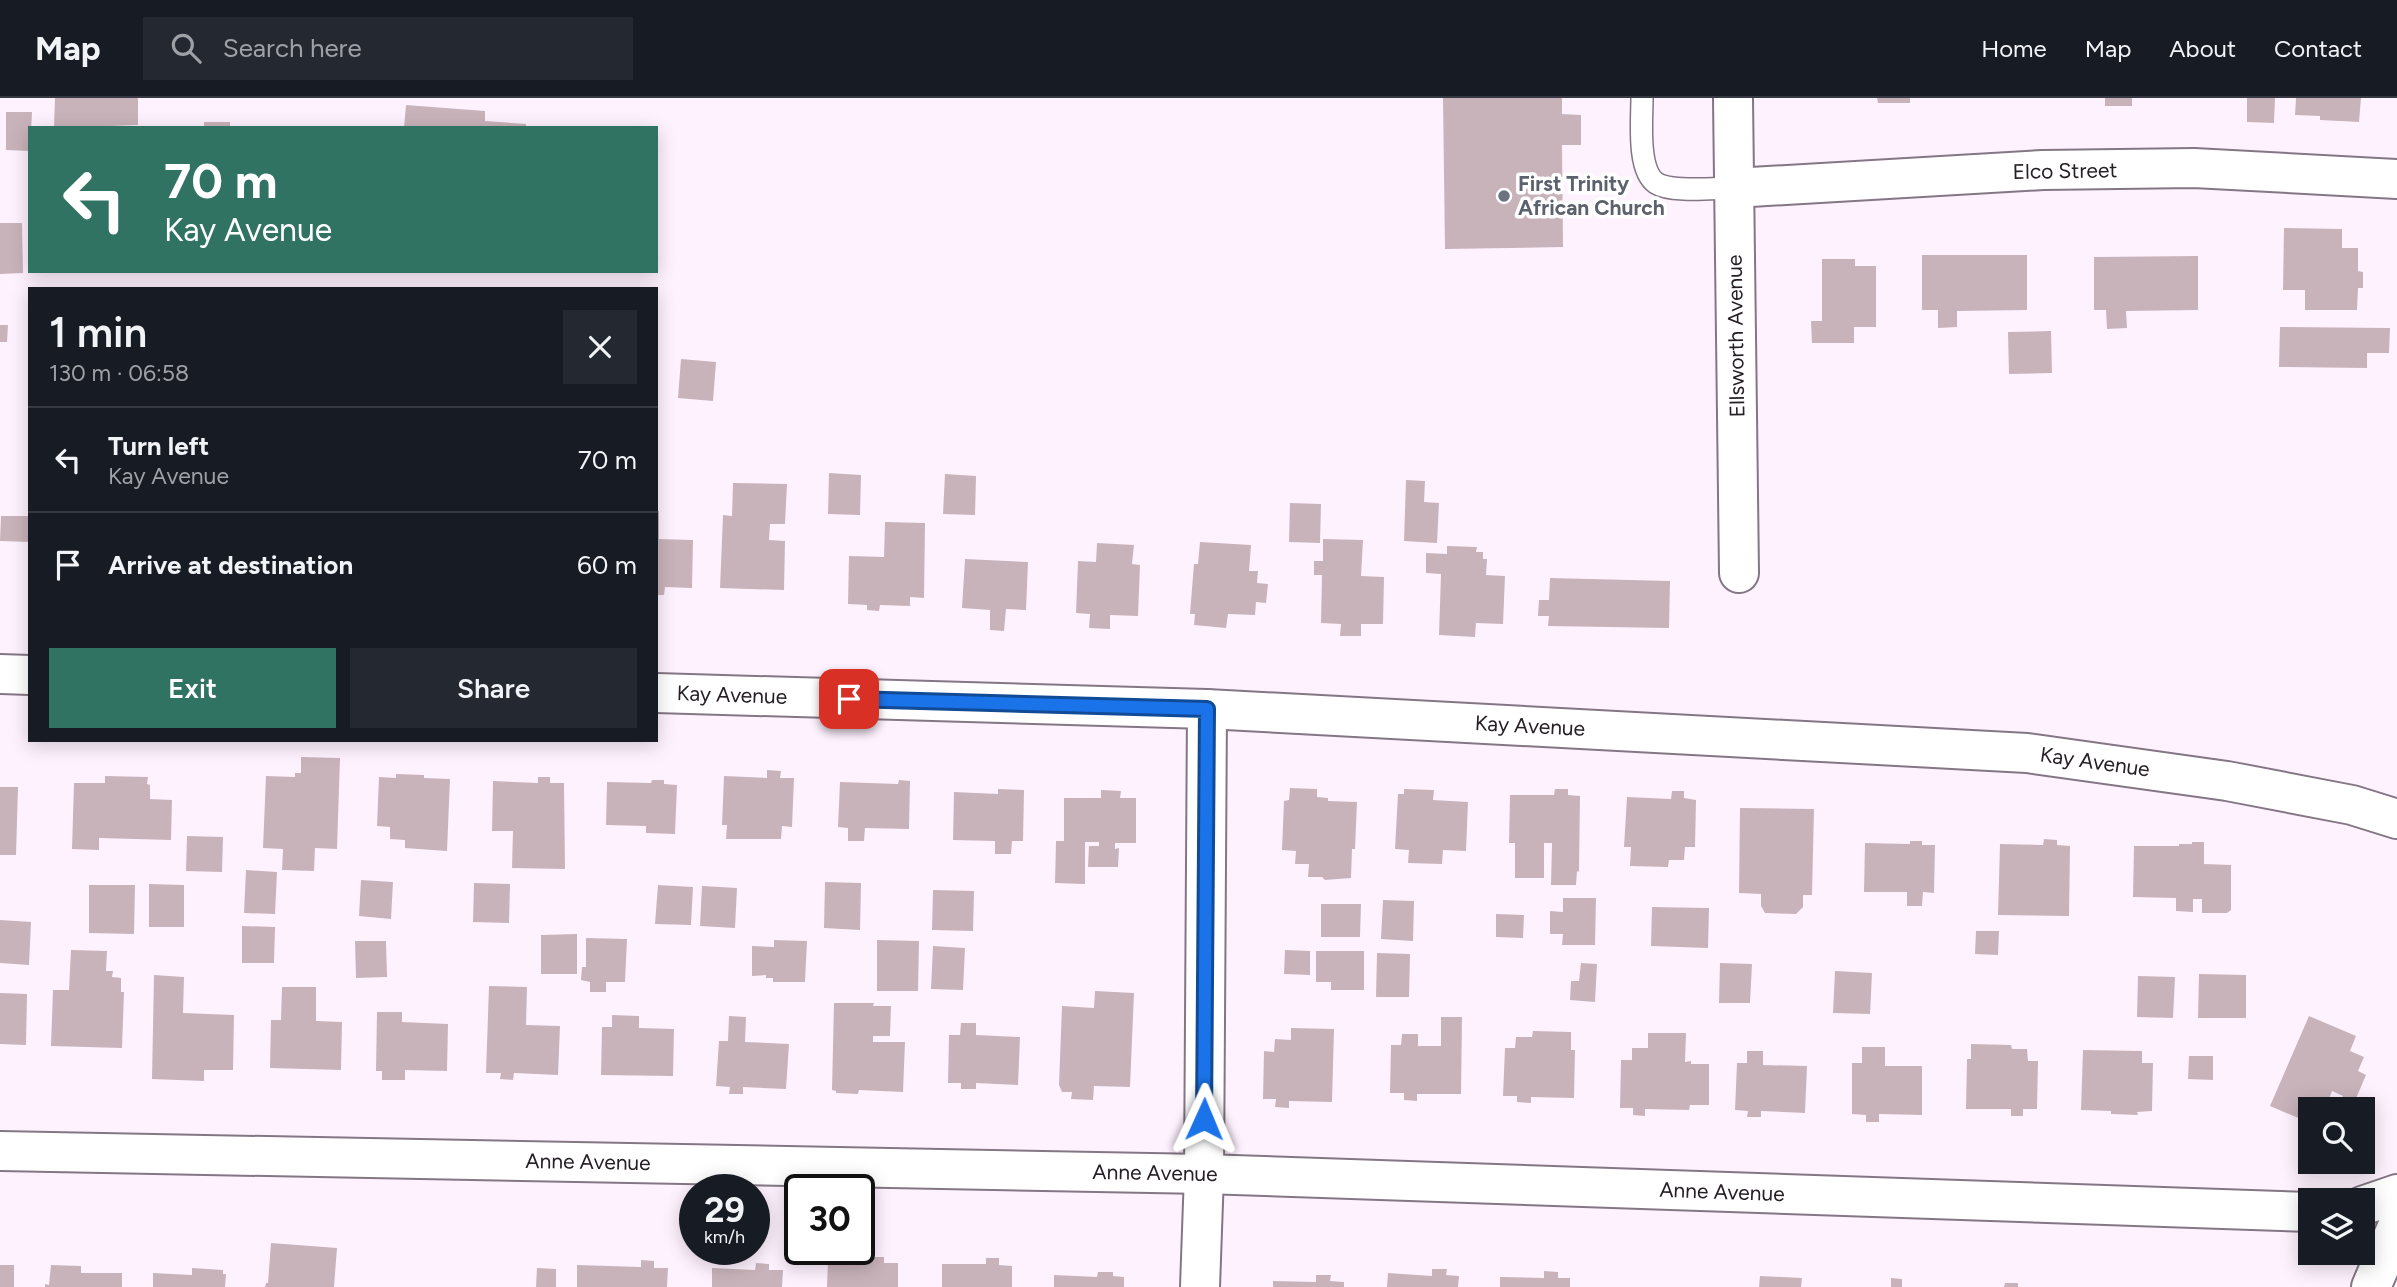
<!DOCTYPE html>
<html lang="en">
<head>
<meta charset="utf-8">
<style>
  :root { --surface:#171b24; --page:#242831; --text:#f1f3f6; --muted:#9ea1a6; --line:#363941; --accent:#317363 }
  body { margin:0; font-family:Figtree,sans-serif; background:var(--page); color:var(--text); height:100vh; display:flex; flex-direction:column; font-size:26px; white-space:nowrap }
  * { box-sizing:border-box; margin:0 }
  p { font-size:23px; color:var(--muted) }
  .icon { flex:none; width:38px; height:38px; fill:none; stroke:currentColor; stroke-width:2; stroke-linecap:round; stroke-linejoin:round }
  .map { position:relative; flex:1; overflow:hidden }
  .panel { position:absolute; left:28px; top:189px; width:630px; height:455px; display:flex; flex-direction:column; background:var(--surface); border-radius:0px; box-shadow:0 4px 18px #0003 }
  .panel>* { flex:none }
  .hud { position:absolute; left:28px; top:28px; width:630px; height:147px; border-radius:0px; box-shadow:0 4px 18px #0003; background:#317363; color:#fff; overflow:hidden }
  .tools { position:absolute; left:2298px; top:999px; display:grid; gap:14px }
  .tools a { display:grid; place-items:center; width:77px; height:77px; border-radius:0px; background:var(--surface); box-shadow:0 4px 18px #0003; font-size:35px }
  .speed { position:absolute; left:679px; top:1076px; display:flex; gap:14px; font-size:35px; font-weight:700; text-align:center }
  .speed>* { display:grid; place-content:center; width:91px; height:91px; border-radius:50%; background:var(--surface); box-shadow:0 4px 18px #0003; line-height:1 }
  .speed small { font-size:18px; font-weight:400 }
  .speed .limit { border:4px solid #111; border-radius:10px; background:#fff; color:#111 }
  .pin { position:absolute; display:grid; place-items:center; width:60px; height:60px; color:#fff; margin:-30px; border-radius:14px; box-shadow:0 4px 10px #0006 }
  .me { position:absolute; width:77px; margin:-38px; rotate:1deg; stroke-linejoin:round; filter:drop-shadow(0 0 5px #0008) }
  .turn { display:flex; align-items:center; gap:24px; height:147px; padding:0 21px; font-size:32px }
  .turn .icon { width:91px; height:91px; stroke-width:2.5 }
  .turn b { display:block; font-size:49px; line-height:60px }
  .round { display:grid; place-items:center; flex:none; width:74px; height:74px; border-radius:0px; background:var(--page) }
  .headline { display:flex; align-items:center; justify-content:space-between; height:119px; padding:0 21px }
  h1 { font-size:42px; font-weight:600; line-height:52px }
  .action { display:flex; gap:14px; margin-top:auto; padding:14px 21px }
  .action a { flex:1; height:80px; border-radius:0px; background:var(--accent); color:#fff; font-size:28px; font-weight:600; line-height:80px; text-align:center }
  .action a+a { background:var(--page); color:var(--text) }
  ul { padding:0; list-style:none }
  li { display:flex; align-items:center; gap:21px; height:105px; padding:0 21px; border-top:2px solid var(--line) }
  li div { flex:1 }
  li b { display:block; font-size:26px }
  li em { font-style:normal }
  header { display:flex; align-items:center; gap:42px; box-sizing:border-box; height:98px; padding:0 35px; background:var(--surface); border-bottom:2px solid var(--line) }
  header strong { font-size:33px }
  nav { display:flex; gap:38px; margin-inline-start:auto; font-size:24px }
  .search { width:490px; height:63px; background:var(--page); display:flex; align-items:center; gap:18px; box-sizing:border-box; padding:0 24px; border-radius:0px; color:var(--muted); font-size:26px }
  .map>svg:first-child { display:block }
  .building { fill:#c9b3bb }
  .lines { fill:none; stroke-linecap:round; stroke-linejoin:round }
  .service-casing { stroke:#847684; stroke-width:24 }
  .minor-casing { stroke:#847684; stroke-width:42 }
  .primary-casing { stroke:#847684; stroke-width:42 }
  .service { stroke:#fff; stroke-width:21 }
  .minor { stroke:#fff; stroke-width:38 }
  .primary { stroke:#fff; stroke-width:38 }
  .route-casing { stroke:#114b97; stroke-width:18 }
  .route { stroke:#1a73e8; stroke-width:12 }
  .worship-dot { fill:#6b7280; stroke:#fff; stroke-width:2.5 }
  .labels { text-anchor:middle; stroke-width:7; stroke-linejoin:round; paint-order:stroke }
  .street-label { font-size:21px; fill:#262026; stroke:#fff }
  .worship-label { font-size:21px; font-weight:bold; fill:#5b616d; stroke:#fff; text-anchor:start }
</style>
</head>
<body>
<header>
<strong>Map</strong>
<div class="search"><svg class="icon" aria-label="search" viewBox="0 0 24 24"><circle cx="10" cy="10" r="6"/><path d="M15 15l6 6"/></svg>Search here</div>
<nav><a>Home</a><a>Map</a><a>About</a><a>Contact</a></nav>
</header>
<div class="map">
<svg width="2397" height="1189" viewBox="0 0 2397 1189">
  <rect width="100%" height="100%" fill="#fff2ff"/>
  <g class="building">
    <path d="M55,0H138V27L54,30Z"/>
    <path d="M1443,0H1562V16L1581,17V47H1562L1563,149L1445,151Z"/>
    <path d="M1877,0H1910V5H1878Z"/>
    <rect x="2105" y="0" width="27" height="8"/>
    <path d="M2247,0H2275L2274,25L2247,24Z"/>
    <path d="M2296,0H2361L2359,24L2320,22V18L2295,17Z"/>
    <path d="M406,7L485,13V23L526,26V30H404Z"/>
    <path d="M6,14H32L30,53L6,52Z"/>
    <rect x="204" y="24" width="26" height="6"/>
    <path d="M0,125H22L23,175L0,176Z"/>
    <path d="M2284,130L2342,131V150H2358V173L2363,174V190H2358L2357,212H2305V192H2283Z"/>
    <path d="M1922,157H2027V212L1957,213V229L1938,230V212H1922Z"/>
    <path d="M2198,158V212L2126,213L2127,230L2107,231L2106,212H2094V159Z"/>
    <path d="M1822,161H1855V168H1876V229H1854V245H1812L1811,223H1822Z"/>
    <path d="M0,227H8L7,244H0Z"/>
    <path d="M2280,229L2390,230L2389,255H2367V270L2279,269Z"/>
    <path d="M2051,233L2052,275L2009,276L2008,234Z"/>
    <path d="M681,261L716,264L713,303L678,300Z"/>
    <path d="M829,375L861,377L860,417L828,416Z"/>
    <path d="M945,376L976,378L975,417L943,416Z"/>
    <path d="M1406,382L1425,383L1424,404L1439,405L1437,445L1404,443Z"/>
    <path d="M733,385L787,386L785,426H770L769,442L785,443L784,492L720,490L723,417L732,418Z"/>
    <path d="M1290,405L1321,406L1320,445L1289,444Z"/>
    <rect x="656" y="413" width="3" height="28"/>
    <path d="M1,418H30V444L0,443Z"/>
    <path d="M885,424L925,425L924,500L910,499V508L880,507L879,513L867,512V507L848,506L849,458L884,459Z"/>
    <path d="M656,441L693,442L692,490L665,489L664,497H656Z"/>
    <path d="M1323,441L1363,442L1361,478L1384,479L1383,526H1361V538H1340L1341,526L1321,525L1322,477H1314V463H1323Z"/>
    <path d="M1200,444L1251,447L1249,473H1258L1257,485L1268,486L1266,505L1256,504L1255,517L1228,516L1226,530L1194,527L1195,516H1190L1194,466H1198Z"/>
    <path d="M1097,445L1134,447L1132,466L1140,467L1138,518L1110,517V531L1089,530L1090,516L1076,515L1078,463L1096,464Z"/>
    <path d="M1447,448L1477,449L1476,454H1483V461H1487L1486,477L1505,478L1503,526L1476,525L1475,539L1439,537L1441,476L1426,475V455L1447,456Z"/>
    <path d="M965,461L1028,464L1026,512L1006,511L1004,533L990,532V512L962,510Z"/>
    <path d="M1550,480L1670,483L1669,530L1548,528L1549,518H1538L1539,502H1549Z"/>
    <path d="M301,659L340,660L337,751L315,750L314,773L282,772L283,751L263,750L266,678L295,679V675H301Z"/>
    <path d="M767,672L781,673L780,680H794L792,729L782,728L781,741H726L727,727H722L724,678L767,680Z"/>
    <path d="M396,676L424,677V680L450,681L447,753L405,750V742L390,741V729L377,728L379,679L396,680Z"/>
    <path d="M105,678L148,679L147,686L150,687V701L172,702L171,742L99,740V752L72,751L74,685H105Z"/>
    <path d="M538,679H550V685H564L565,771L512,770L513,733H492L493,683L538,685Z"/>
    <path d="M652,682H664V686L677,687L675,736L646,735V728L606,727L607,684L651,685Z"/>
    <path d="M899,682L910,683L909,731L865,730L864,743H848V730L838,729L840,684L898,686Z"/>
    <path d="M0,689H18L16,757H0Z"/>
    <path d="M1290,690L1317,691V699L1328,700V703L1357,704L1355,751H1352L1351,780L1325,782L1322,779H1308L1309,766H1295L1296,753L1282,752L1284,703L1289,702Z"/>
    <path d="M998,691L1024,692L1023,743H1012L1011,756H995V743L953,742L954,694L998,696Z"/>
    <path d="M1404,691L1434,692L1433,702L1468,704L1466,753L1443,752L1442,766L1408,765L1409,752L1395,751L1398,696H1404Z"/>
    <path d="M1555,691H1568V697L1580,698L1579,774L1577,773L1576,787H1551L1552,745H1544V780H1515V745H1509L1510,697H1554Z"/>
    <path d="M1101,692L1121,693L1120,700H1136V745H1115V751L1119,750L1118,769H1088L1089,748H1099V744H1085V786L1055,785L1056,743H1064V700H1101Z"/>
    <path d="M1672,693H1684V700L1696,702L1695,749H1685L1684,762H1669L1668,769L1630,768L1631,749H1624L1627,699L1671,701Z"/>
    <path d="M1740,710L1814,711L1812,797H1803V809L1796,816L1765,815L1761,808V796L1739,795Z"/>
    <path d="M187,738L223,739L222,774L186,773Z"/>
    <path d="M2044,741L2057,742V747L2070,748L2069,818L1998,817L2000,746L2043,747Z"/>
    <path d="M1910,743H1922V747H1935L1934,795L1923,794L1922,808H1907V794H1864L1865,745L1910,746Z"/>
    <path d="M2192,744H2204V766L2231,767V812L2227,815H2202V801H2193V814L2176,813V800L2133,799L2134,748H2179V746H2192Z"/>
    <path d="M246,772L277,774L275,816L244,815Z"/>
    <path d="M361,782L393,784L391,821L359,818Z"/>
    <path d="M825,784L861,785L860,832L824,830Z"/>
    <path d="M474,785L510,786L509,825L473,824Z"/>
    <path d="M149,786L184,787V829H149Z"/>
    <path d="M89,787H135L134,836L89,835Z"/>
    <path d="M658,787L693,789L691,827L655,826Z"/>
    <path d="M702,788L737,790L735,830L700,828Z"/>
    <path d="M933,792L974,793L973,833L932,832Z"/>
    <path d="M1563,800H1596L1595,847H1562L1563,836H1550V813L1563,814Z"/>
    <path d="M1383,802L1414,803L1413,843L1381,841Z"/>
    <path d="M1321,806H1361L1360,839H1321Z"/>
    <path d="M1652,809L1709,810L1708,850L1651,848Z"/>
    <path d="M1496,816L1524,817L1523,840L1496,839Z"/>
    <path d="M0,822L31,824L29,867L0,865Z"/>
    <path d="M242,828L275,829L274,865H242Z"/>
    <path d="M1976,833H1999L1998,857L1975,856Z"/>
    <path d="M577,836V876H541V837Z"/>
    <path d="M586,840L627,841L625,884H606V894H590V884L581,882L582,869H586Z"/>
    <path d="M774,842L807,843L805,884H773V880H766V877L752,878V848L774,849Z"/>
    <path d="M877,842L919,843L918,893H877Z"/>
    <path d="M355,843H386L387,879L356,880Z"/>
    <path d="M933,848L965,850L963,892L931,891Z"/>
    <path d="M71,852L107,853L106,873H113L112,879L121,880V894H124L122,950L51,948L53,892H69Z"/>
    <path d="M1285,852L1310,853V877L1284,876Z"/>
    <path d="M1316,853H1364V892H1331V884H1316Z"/>
    <path d="M1377,855L1410,856L1409,899H1376Z"/>
    <path d="M1581,865L1597,866L1595,904L1570,902L1571,883H1579Z"/>
    <path d="M1720,865L1752,866L1750,905H1719Z"/>
    <path d="M1835,873L1872,875L1870,916L1833,915Z"/>
    <path d="M2199,876L2246,877V920H2198Z"/>
    <path d="M154,877L184,879L183,915L234,917L233,972H204V983L152,981Z"/>
    <path d="M2138,878L2175,879L2173,920L2137,919Z"/>
    <path d="M489,888L527,889L526,927L560,928L558,977L514,975L513,982L500,981L501,975H486Z"/>
    <path d="M282,889H316V923L342,924L341,972L270,970L271,922H281Z"/>
    <path d="M1095,893L1134,895L1130,989L1094,988L1093,1002L1071,1001L1072,994H1062L1059,987L1062,908L1094,910Z"/>
    <path d="M0,895L27,896L26,947L0,946Z"/>
    <path d="M834,905H874L873,908H891L890,938H873V944H905L903,994L859,992L858,996L836,995V993L832,992Z"/>
    <path d="M377,914H402V924L448,926L447,973L405,972V982H382V973H376Z"/>
    <path d="M612,917L639,918V930L674,931L673,978L601,977L602,929H612Z"/>
    <path d="M729,918L746,919L745,944L789,946L786,991L743,989V996H729L730,989L716,988L719,943H728Z"/>
    <path d="M2309,918L2356,938L2350,953L2364,959L2358,973L2366,977L2351,1012H2337L2343,998L2332,993L2325,1012H2310V1025L2270,1008Z"/>
    <path d="M1441,919H1462L1461,996H1417V1003L1404,1002V995H1390L1391,947H1401L1402,936H1418V948H1441Z"/>
    <path d="M961,925H976V937L1020,939L1018,987L976,985V991H961V985H948L949,937H960Z"/>
    <path d="M1291,930L1334,931L1332,1004L1289,1003V1010L1275,1009L1276,1001H1263L1264,953L1274,954L1275,941L1291,942Z"/>
    <path d="M1533,933L1571,934V952H1575L1574,1000L1531,999V1005L1517,1004V998H1503L1505,950H1515L1516,939H1532Z"/>
    <path d="M1648,935H1686L1685,964L1691,963V966H1709V1007H1690L1689,1012L1645,1011V1018L1633,1017V1010H1620L1621,962H1632V950H1648Z"/>
    <path d="M1971,946L2011,947L2012,951H2027L2028,963H2038L2037,1011H2023V1018H2011V1011H1966L1967,961H1971Z"/>
    <path d="M1862,949H1885V968H1922V1017L1879,1016V1024H1866V1017L1852,1016V965H1862Z"/>
    <path d="M2083,952L2142,953V965H2153L2152,1013L2137,1014L2138,1017L2111,1016V1013L2081,1012Z"/>
    <path d="M1747,953H1763V967L1807,968L1805,1015L1761,1013V1019H1747L1748,1013L1735,1012L1737,965H1747Z"/>
    <path d="M2189,958H2213V982L2188,981Z"/>
    <path d="M271,1145L337,1150L334,1189H265L266,1185H268Z"/>
    <path d="M872,1159H884V1165H898V1189H827L828,1163L872,1164Z"/>
    <path d="M986,1160H999V1167L1012,1168V1189H942V1166H986Z"/>
    <path d="M641,1162L654,1163V1170H668L667,1189H577V1167L641,1169Z"/>
    <path d="M756,1165L769,1166V1172H783L782,1189H712V1170L755,1172Z"/>
    <rect x="0" y="1167" width="14" height="22"/>
    <path d="M51,1167L81,1168V1175H122V1189H45V1186L49,1187Z"/>
    <path d="M192,1170L223,1172V1176H226L225,1189H153V1175L192,1177Z"/>
    <path d="M537,1170L556,1171V1189H536Z"/>
    <path d="M1432,1171H1447L1446,1177L1459,1178L1458,1189H1387L1388,1175L1432,1178Z"/>
    <path d="M1544,1173L1558,1174V1180H1570V1189H1500V1179L1544,1180Z"/>
    <path d="M1098,1174H1113V1178L1124,1179V1189H1054V1177L1097,1179Z"/>
    <path d="M1316,1177H1331L1330,1183L1344,1184V1189H1273V1183L1316,1184Z"/>
    <path d="M1760,1178L1802,1180L1801,1189H1759Z"/>
    <path d="M1891,1180L1902,1181V1189H1891Z"/>
    <path d="M2005,1185H2018V1189H2004Z"/>
  </g>
  <g class="lines">
    <defs>
      <path id="service" d="M1642,0C1642,22 1637,72 1656,85C1671,95 1715,90 1734,90"/>
      <g id="minor">
        <path d="M1733,1L1739,475"/>
        <path d="M1734,90L2043,72L2194,70L2397,81"/>
        <path d="M0,576L30,577"/>
        <path d="M656,595L1207,611L2027,655L2227,683L2352,707L2397,721"/>
        <path d="M0,1053L1204,1076L2310,1114"/>
        <path d="M2362,1108L2397,1096"/>
        <path d="M1200,1189L1204,1076L1207,611"/>
      </g>
      <path id="primary" d="M2371,1189L2397,1129"/>
    </defs>
    <use href="#service" class="service-casing"/>
    <use href="#minor" class="minor-casing"/>
    <use href="#primary" class="primary-casing"/>
    <use href="#service" class="service"/>
    <use href="#minor" class="minor"/>
    <use href="#primary" class="primary"/>
  </g>
  <g class="lines">
    <defs>
      <path id="route" d="M849,601L1207,611L1204,1021"/>
    </defs>
    <use href="#route" class="route-casing"/>
    <use href="#route" class="route"/>
  </g>
  <circle class="worship-dot" cx="1504" cy="98" r="7"/>
  <g class="labels">
    <g class="street-label">
      <text transform="translate(2065 73) rotate(-1)" y="7">Elco Street</text>
      <text transform="translate(1736 238) rotate(-91)" y="7">Ellsworth Avenue</text>
      <text transform="translate(732 597) rotate(2)" y="7">Kay Avenue</text>
      <text transform="translate(1530 628) rotate(3)" y="7">Kay Avenue</text>
      <text transform="translate(2095 664) rotate(8)" y="7">Kay Avenue</text>
      <text transform="translate(588 1064) rotate(1)" y="7">Anne Avenue</text>
      <text transform="translate(1155 1075) rotate(1)" y="7">Anne Avenue</text>
      <text transform="translate(1722 1094) rotate(2)" y="7">Anne Avenue</text>
    </g>
    <g class="worship-label">
      <text x="1518" y="93">First Trinity<tspan x="1518" dy="24">African Church</tspan></text>
    </g>
  </g>
</svg>
<div class="tools">
<a><svg class="icon" aria-label="search" viewBox="0 0 24 24"><circle cx="10" cy="10" r="6"/><path d="M15 15l6 6"/></svg></a>
<a><svg class="icon" aria-label="layers" viewBox="0 0 24 24"><path d="M12 4l9 5-9 5-9-5zM3 14l9 5 9-5"/></svg></a>
</div>
<div class="speed"><div>29<small>km/h</small></div><div class="limit">30</div></div>
<div class="pin" style="left:849px;top:601px;background:#d93025"><svg class="icon" aria-label="arrive" viewBox="0 0 24 24"><path d="M6 21V4h12l-3 4 3 4H6"/></svg></div>
<svg class="me" style="left:1204px;top:1021px" viewBox="-20 -20 40 40"><path d="M0-17L14 15 0 8-14 15z" fill="#1a73e8" stroke="#fff" stroke-width="4"/></svg>
<div class="hud">
<div class="turn"><svg class="icon" aria-label="left" viewBox="0 0 24 24"><path d="M17 20v-9H6M10 6l-5 5 5 5"/></svg><div><b>70 m</b>Kay Avenue</div></div>
</div>
<section class="panel">
<div class="headline"><div><h1>1 min</h1><p>130 m · 06:58</p></div><a class="round"><svg class="icon" aria-label="close" viewBox="0 0 24 24"><path d="M6 6l12 12M18 6L6 18"/></svg></a></div>
<ul>
<li><svg class="icon" aria-label="left" viewBox="0 0 24 24"><path d="M17 20v-9H6M10 6l-5 5 5 5"/></svg><div><b>Turn left</b><p>Kay Avenue</p></div><em>70 m</em></li>
<li><svg class="icon" aria-label="arrive" viewBox="0 0 24 24"><path d="M6 21V4h12l-3 4 3 4H6"/></svg><div><b>Arrive at destination</b></div><em>60 m</em></li>
</ul>
<div class="action"><a>Exit</a><a>Share</a></div>
</section>
</div>
</body>
</html>
